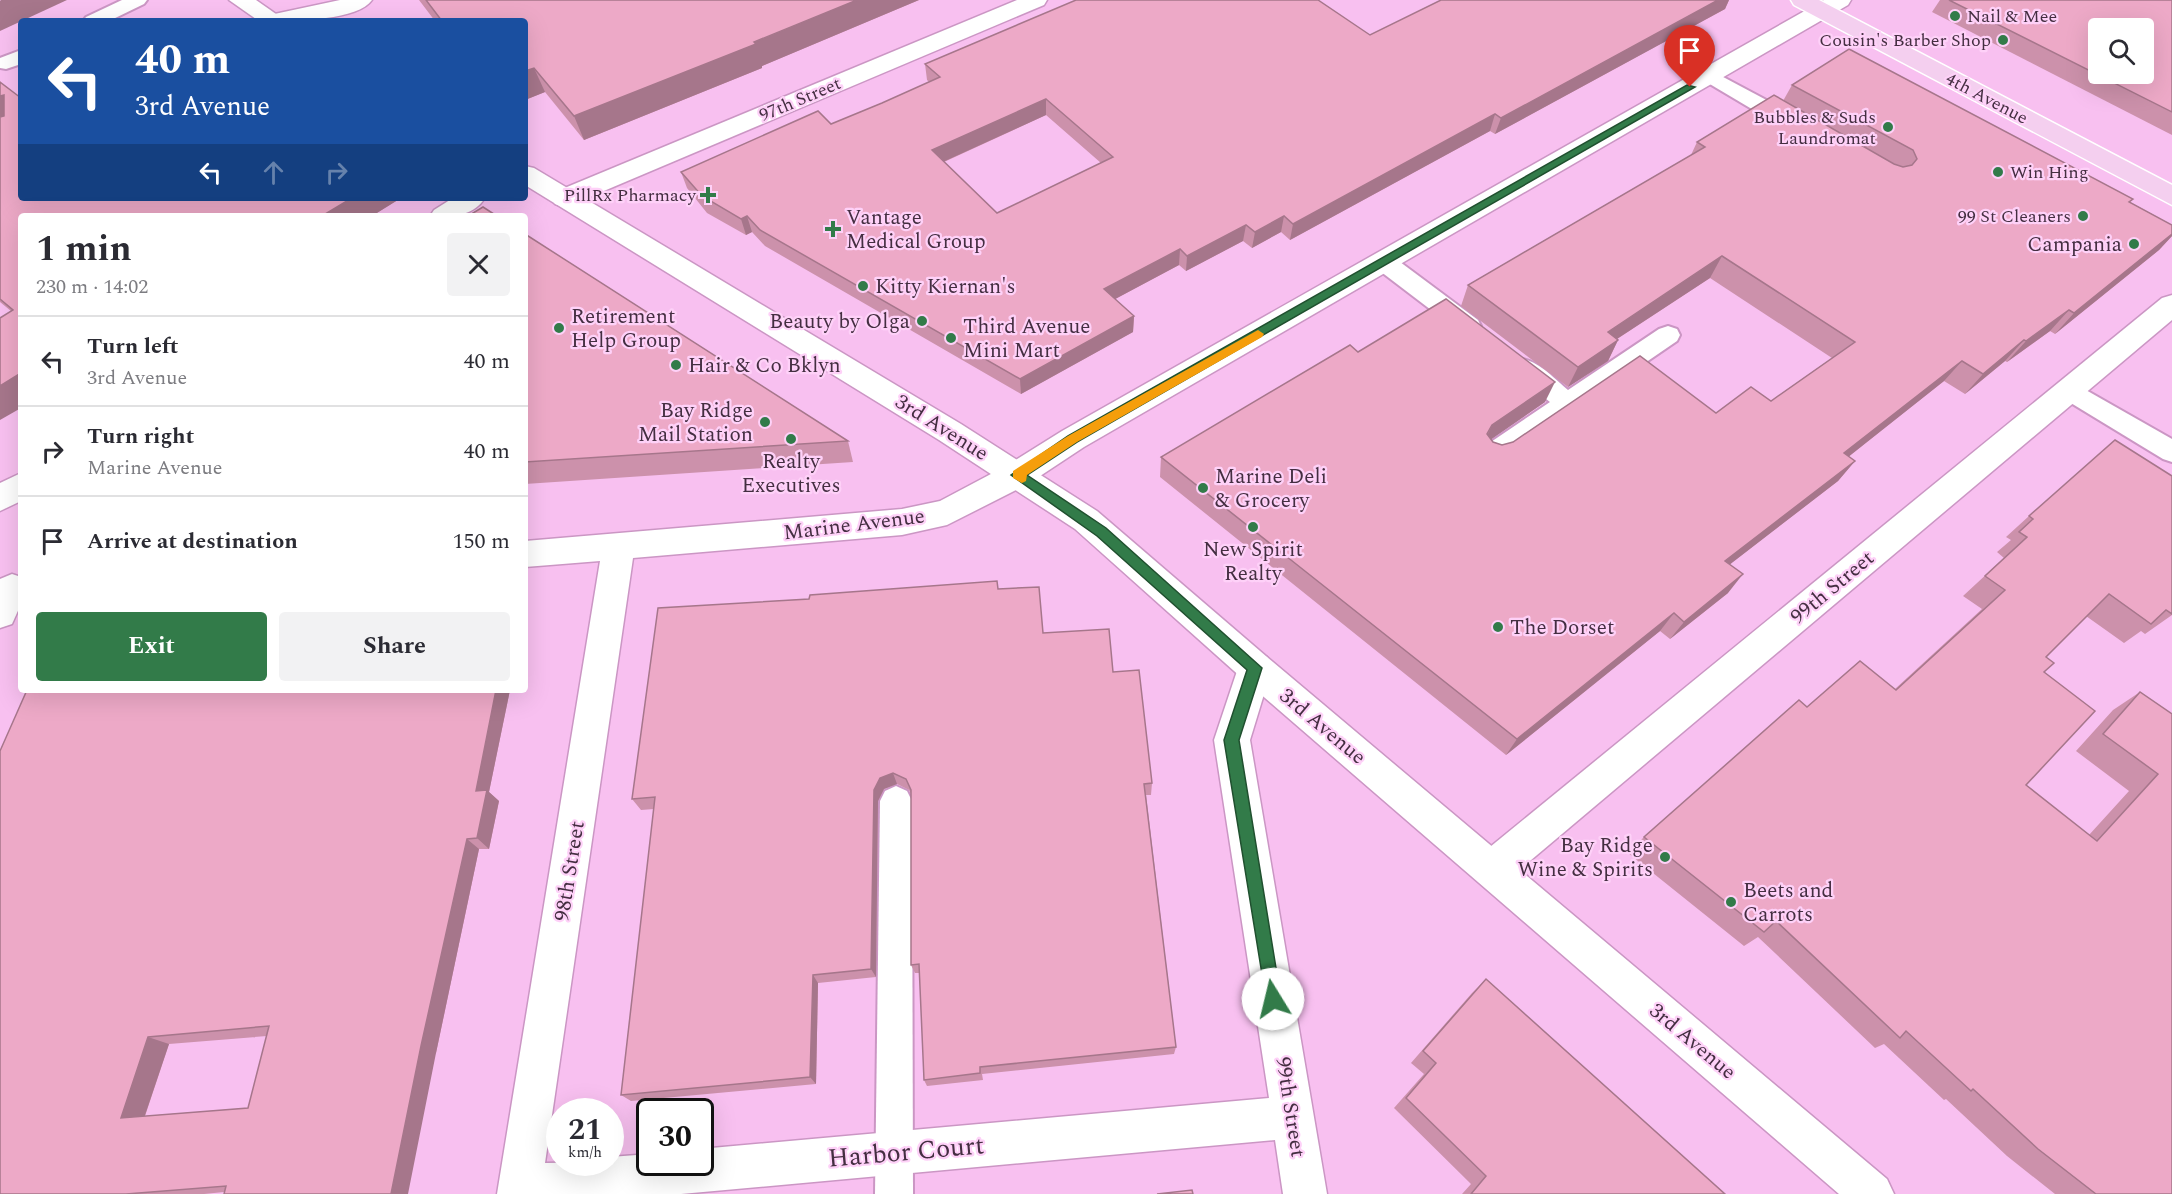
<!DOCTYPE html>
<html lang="en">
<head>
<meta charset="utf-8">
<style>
  :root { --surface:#fff; --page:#f2f2f3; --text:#2b2b33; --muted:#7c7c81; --line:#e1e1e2; --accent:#327b49 }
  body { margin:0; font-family:Spectral,serif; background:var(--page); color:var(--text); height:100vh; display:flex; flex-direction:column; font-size:22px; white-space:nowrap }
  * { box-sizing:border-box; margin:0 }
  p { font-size:20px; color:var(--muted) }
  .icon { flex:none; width:33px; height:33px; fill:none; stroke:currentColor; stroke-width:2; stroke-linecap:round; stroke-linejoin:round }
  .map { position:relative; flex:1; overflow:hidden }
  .drawer { position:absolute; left:18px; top:213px; width:510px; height:480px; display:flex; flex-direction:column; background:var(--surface); border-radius:6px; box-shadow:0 6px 24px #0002 }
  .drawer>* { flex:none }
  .top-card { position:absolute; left:18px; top:18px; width:510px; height:183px; border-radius:6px; box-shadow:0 6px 24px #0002; background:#1a4fa0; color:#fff; overflow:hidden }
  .buttons { position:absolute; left:2088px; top:18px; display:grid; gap:12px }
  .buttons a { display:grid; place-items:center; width:66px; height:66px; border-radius:6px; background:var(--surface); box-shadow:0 6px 24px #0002; font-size:30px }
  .speed { position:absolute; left:546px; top:1098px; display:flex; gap:12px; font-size:30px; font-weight:700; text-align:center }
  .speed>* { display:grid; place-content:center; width:78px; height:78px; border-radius:50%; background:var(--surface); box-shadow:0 6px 24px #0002; line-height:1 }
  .speed small { font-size:15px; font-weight:400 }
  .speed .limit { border:3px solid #111; border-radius:9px; background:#fff; color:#111 }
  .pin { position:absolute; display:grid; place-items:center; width:51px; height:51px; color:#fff; margin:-62px -26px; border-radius:50% 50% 50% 0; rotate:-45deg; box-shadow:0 0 6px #0007 }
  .pin .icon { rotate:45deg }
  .me { position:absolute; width:66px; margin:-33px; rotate:351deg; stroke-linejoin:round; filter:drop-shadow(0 0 4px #0008) }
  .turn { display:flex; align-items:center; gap:21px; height:126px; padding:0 18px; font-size:27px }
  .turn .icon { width:78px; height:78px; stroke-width:2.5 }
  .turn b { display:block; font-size:42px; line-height:51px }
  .lanes { display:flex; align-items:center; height:57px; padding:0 18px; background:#0003; justify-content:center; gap:30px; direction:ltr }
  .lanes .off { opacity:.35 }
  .round { display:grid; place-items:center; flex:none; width:63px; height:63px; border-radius:6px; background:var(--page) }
  .head { display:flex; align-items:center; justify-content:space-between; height:102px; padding:0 18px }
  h1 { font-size:36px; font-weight:700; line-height:45px }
  .action { display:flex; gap:12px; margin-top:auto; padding:12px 18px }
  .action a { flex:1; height:69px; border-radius:6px; background:var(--accent); color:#fff; font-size:24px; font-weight:700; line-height:69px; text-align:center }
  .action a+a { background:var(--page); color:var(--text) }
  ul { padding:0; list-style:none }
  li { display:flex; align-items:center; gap:18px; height:90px; padding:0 18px; border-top:2px solid var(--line) }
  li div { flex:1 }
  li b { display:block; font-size:22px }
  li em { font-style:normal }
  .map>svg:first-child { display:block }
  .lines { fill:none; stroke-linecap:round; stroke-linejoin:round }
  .service-casing { stroke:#cb96c4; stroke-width:4 }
  .minor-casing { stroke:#cb96c4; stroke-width:3 }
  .tertiary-casing { stroke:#cb96c4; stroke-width:3 }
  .primary-casing { stroke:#fff; stroke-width:3 }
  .service { fill:#fff; fill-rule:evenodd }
  .minor { fill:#fff; fill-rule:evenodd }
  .tertiary { fill:#fff; fill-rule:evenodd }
  .primary { fill:#f4cfef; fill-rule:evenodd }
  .wall { fill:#cc91ab; fill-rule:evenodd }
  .shaded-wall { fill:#a6768b }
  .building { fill:#eda9c7; stroke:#a6768b; stroke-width:1.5; fill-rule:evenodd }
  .route { fill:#327b49; stroke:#20502f; stroke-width:1.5 }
  .slow { fill:#f59e0b }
  .poi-dot { fill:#327b49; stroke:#fed1f8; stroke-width:2 }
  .labels { text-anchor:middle; stroke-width:4.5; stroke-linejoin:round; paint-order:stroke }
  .far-poi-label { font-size:18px; fill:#442e41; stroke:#fed1f8; text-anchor:end }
  .far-street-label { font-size:18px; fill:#442e41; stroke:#fed1f8 }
  .poi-label { font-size:21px; fill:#442e41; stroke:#fed1f8; text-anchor:start }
  .street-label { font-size:21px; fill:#442e41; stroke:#fed1f8 }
  .near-street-label { font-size:26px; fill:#442e41; stroke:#fed1f8 }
</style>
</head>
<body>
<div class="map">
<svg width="2172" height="1194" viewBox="0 0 2172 1194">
  <rect width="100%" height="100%" fill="#f8c0f0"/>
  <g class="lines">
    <defs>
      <g id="service">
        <path d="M122,0H147L144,4L109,21H83L86,17Z"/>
        <path d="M21,50V64L6,69L0,68V58Z"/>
        <path d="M1710,70L1800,118L1803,123L1800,128H1784L1703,80L1700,76L1703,72Z"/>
        <path d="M1384,254L1392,256L1478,320L1481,326L1478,332L1469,335L1460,332L1376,268L1372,262L1376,256Z"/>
        <path d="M1668,326L1677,329L1680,335L1677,341L1503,460L1494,463L1485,460L1481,453L1485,446L1550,402L1511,372L1508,366L1511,360C1532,353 1553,378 1568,390L1659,329Z"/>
        <path d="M2070,381L2172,439V462L2163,459L2061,397L2057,390L2061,383Z"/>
        <path d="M896,786L907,791L912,801L913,1194H875L880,801L885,791Z"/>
      </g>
      <g id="minor">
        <path d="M340,0H372C357,22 286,21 262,21L265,16Z"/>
        <path d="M1017,0H1047L1044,5L573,204L564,207L555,204L551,198L555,192Z"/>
        <path d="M1824,0H1851L1848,5L1084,447L1028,484L947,525L902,535L633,558L545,1163L610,1162V1157L650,1154V1162H700V1149L1269,1098L1214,740L1238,668L1243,657L1255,653L1267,657L1272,668L1250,740L1327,1194H1283L1275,1140L681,1194H497L600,561L525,567V541L902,509L940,501L1006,466L1062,431Z"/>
        <path d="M453,198H485C472,218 451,216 430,216L434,210Z"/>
        <path d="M2172,295V320L1505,882L1492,887L1479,882L1473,869L1479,856L2162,298Z"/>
        <path d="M21,473V501L0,511V483Z"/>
        <path d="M12,574L21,577V604L12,624L0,628V579Z"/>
      </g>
      <g id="tertiary">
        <path d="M229,0H256L286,21H259Z"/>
        <path d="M525,166L534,168L961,424L1097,511L1267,657L1887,1179L1894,1194H1839L1243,679L1075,529L939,440L525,185Z"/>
      </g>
      <path id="primary" d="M1791,0H1819L2172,185V205L1794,5Z"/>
    </defs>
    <use href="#service" class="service-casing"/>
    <use href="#minor" class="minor-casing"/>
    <use href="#tertiary" class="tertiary-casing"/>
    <use href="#primary" class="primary-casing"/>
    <use href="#service" class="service"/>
    <use href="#minor" class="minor"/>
    <use href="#tertiary" class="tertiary"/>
    <use href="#primary" class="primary"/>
  </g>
  <g class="wall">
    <path d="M419,0H919L762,66V68L584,140L545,92L525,100V21H435Z"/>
    <path d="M1439,0H1729L1725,9L1495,134L1490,131L1290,240L1281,232L1252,248L1243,241L1186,271L1179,265L1115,299L1134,316L1133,332L1021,394L765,246L752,232L746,235L707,213L687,188L681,172L831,124L882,103L929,82L927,80L925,64L1370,35L1440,1ZM1046,115L1101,163L997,213L944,162Z"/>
    <path d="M1940,0H2172V135L1932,12Z"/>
    <path d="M0,82L21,198H401L372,216H21V408L11,311L0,302Z"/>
    <path d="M1792,85L2133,199L2130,202L2172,225V236L2159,250L2055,334L2050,331L2007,362L2005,361L1965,394L1944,381L1863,445L1848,457L1855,461L1838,481L1730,564L1728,593L1670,639L1660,631L1506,755L1160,477L1161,457L1358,352L1545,402L1491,439L1493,442L1502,445L1716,413L1771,401L1832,358L1710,278L1617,339L1618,340L1608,361L1568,387L1461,306L1468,285L1691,155L1697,142L1783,101Z"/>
    <path d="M525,234L848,441L853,462L525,484Z"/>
    <path d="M2172,476V615L2145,634L2141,631L2124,643L2086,616L2046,657L2026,785L2089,835L2129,791L2076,751L2113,710L2140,692L2172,714V1194H2055L2007,1156L1946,1099L1944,1100L1884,1044L1875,1048L1758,937L1744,946L1628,853L1644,837L1807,707L1895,689L1982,609L1963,596L2004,558L1997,552L2011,540L2006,537L2029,516Z"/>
    <path d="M998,589L1043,633L1113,672L1152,783L1151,795H1146L1176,1047L1174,1054L982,1074L983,1080L927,1086L924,1080L920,973H915L911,965V794L909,790L897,784L884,789L878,801L876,977L818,983L816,1084L631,1101L621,1095L654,809L641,810L632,799Z"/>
    <path d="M27,690H510L489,792L499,801L489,849H479L436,1053L224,1192L204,1194H0ZM267,1036L248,1108L145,1116L169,1044Z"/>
    <path d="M1486,979L1725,1194H1462L1471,1184L1394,1108L1424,1074L1411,1063L1472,993Z"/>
  </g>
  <g class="shaded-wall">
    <path d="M1,0H67L0,31V1Z"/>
    <path d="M857,0H919L762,66V68L584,140L574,116Z"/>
    <path d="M1718,0H1729L1725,9L1495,134L1501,118Z"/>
    <path d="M534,68L545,92L525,100V71Z"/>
    <path d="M4,95L21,116L0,125V96Z"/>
    <path d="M1046,99V115L934,166L932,150Z"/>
    <path d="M1495,114L1490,131L1290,240L1293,224Z"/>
    <path d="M352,198H401L372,216H322Z"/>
    <path d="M747,216L752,232L746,235L741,219Z"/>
    <path d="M1284,216L1281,232L1252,248L1255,232Z"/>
    <path d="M1246,225L1243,241L1186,271L1187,256Z"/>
    <path d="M2172,234V236L2159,250L2055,334L2074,313Z"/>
    <path d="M1180,249L1179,265L1104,305V289Z"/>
    <path d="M1722,256L1710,278L1597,352L1608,332Z"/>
    <path d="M2069,310L2050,331L2007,362L2026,341Z"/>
    <path d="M1134,316L1133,332L1021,394L1020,379Z"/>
    <path d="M1618,340L1608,361L1568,387L1578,367Z"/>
    <path d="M2024,340L2005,361L1965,394L1983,374Z"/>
    <path d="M1962,361L1944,381L1828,473L1844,453Z"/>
    <path d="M21,373V408L0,420V386Z"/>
    <path d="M1555,382L1545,402L1483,445L1492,425Z"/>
    <path d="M1855,461L1838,481L1711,579L1725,561Z"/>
    <path d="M1743,574L1728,593L1670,639L1684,622Z"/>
    <path d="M1674,613L1660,631L1506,755L1517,739Z"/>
    <path d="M496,690H510L489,792L499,801L489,849L477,838L476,791Z"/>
    <path d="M893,773L897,784L884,789L878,801L876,977L871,969L874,790L880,778Z"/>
    <path d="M467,839L479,849L436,1053L408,1194H391L421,1046Z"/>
    <path d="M813,975L818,983L816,1084L810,1077Z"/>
    <path d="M148,1037L169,1044L142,1124L121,1118Z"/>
  </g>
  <g class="building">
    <path d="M426,0H857L754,42L756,44L574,116L534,68L525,71V21H462L461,19L456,21H442Z"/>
    <path d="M1076,0H1318L1370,35L1441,0H1718L1501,118L1495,114L1293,224L1284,216L1255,232L1246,225L1187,256L1180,249L1104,289L1134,316L1020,379L760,230L747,216L741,219L702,196L681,172L818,111L831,124L882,103L940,77L925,64ZM1046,99L1113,157L997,213L932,150Z"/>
    <path d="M1949,0H2172V112ZM2098,28H2144V74H2098Z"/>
    <path d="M1849,49L2133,199L2129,202L2172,225V234L2074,313L2069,310L2026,341L2024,340L1983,374L1962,361L1844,453L1855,461L1725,561L1743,574L1684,622L1674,613L1517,739L1161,457L1350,345L1358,352L1446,299L1555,382L1492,425L1487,434L1493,442L1502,445L1513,442L1640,356L1716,413L1751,387L1771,401L1855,342L1722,256L1608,332L1618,340L1578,367L1468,285L1705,147L1697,142L1774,95L1894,164L1903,167L1912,165L1917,159L1913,150L1792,85Z"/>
    <path d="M0,82L21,98V198H352L322,216H21V373L0,386V318L13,310L0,299V117L4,116V95L0,96Z"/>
    <path d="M483,207L497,216H468Z"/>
    <path d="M525,234L848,441L525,462Z"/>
    <path d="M2115,440L2172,476V614L2166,610L2151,624L2109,594L2046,657L2054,663L2044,672L2095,711L2026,785L2097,841L2158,774L2103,734L2140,692L2172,714V1194H2096L2038,1149L1973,1089L1971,1091L1906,1031L1900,1038L1776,921L1764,932L1644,837L1799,700L1807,707L1860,661L1896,690L2005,590L1985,576L2027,537L2019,532L2033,519L2029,516Z"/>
    <path d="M997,581L998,589L1039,587L1043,633L1109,629L1113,672L1139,670L1152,783L1144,784L1176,1047L980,1067V1073L924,1080L919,964L911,965V790L906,779L893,773L880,778L874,790L871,969L813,975L810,1077L621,1095L655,797L632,799L658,608L809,599L810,595Z"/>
    <path d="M27,690H496L476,791L487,790L477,838L467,839L421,1046L391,1194H224L226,1186L126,1194H0V751ZM269,1026L248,1108L121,1118L148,1037Z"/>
    <path d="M1486,979L1725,1194H1471L1486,1176L1406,1098L1436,1063L1423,1051Z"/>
    <path d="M1192,1190L1193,1194H1157Z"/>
  </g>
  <path class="route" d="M1687,85L1695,87L1077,442L1027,475L1106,528L1262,668L1239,740L1281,999L1279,1005L1273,1007L1267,1005L1224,740L1247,670L1097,536L1011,475L1068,436Z"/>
  <path class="slow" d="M1258,330L1264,334L1262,337L1077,442L1027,475L1026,481L1022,483L1013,478V471L1068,436Z"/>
  <g class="poi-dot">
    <circle cx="1955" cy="16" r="6"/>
    <circle cx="2003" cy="40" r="6"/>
    <circle cx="1888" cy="127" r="6"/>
    <circle cx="1998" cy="172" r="6"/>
    <path d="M705 186h6v6h6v6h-6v6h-6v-6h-6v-6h6z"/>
    <circle cx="2083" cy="216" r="6"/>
    <path d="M830 220h6v6h6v6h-6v6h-6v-6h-6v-6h6z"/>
    <circle cx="2134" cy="244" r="6"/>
    <circle cx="863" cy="286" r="6"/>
    <circle cx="922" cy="321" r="6"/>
    <circle cx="559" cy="328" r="6"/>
    <circle cx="951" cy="338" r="6"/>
    <circle cx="676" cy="365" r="6"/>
    <circle cx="765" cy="422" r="6"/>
    <circle cx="791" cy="439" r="6"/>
    <circle cx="1203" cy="488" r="6"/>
    <circle cx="1253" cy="527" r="6"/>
    <circle cx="1498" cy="627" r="6"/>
    <circle cx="1665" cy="857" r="6"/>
    <circle cx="1731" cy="902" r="6"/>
  </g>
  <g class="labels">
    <g class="far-poi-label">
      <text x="1967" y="22" text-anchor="start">Nail &amp; Mee</text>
      <text x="1991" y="46">Cousin's Barber Shop</text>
      <text x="1876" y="123">Bubbles &amp; Suds<tspan x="1876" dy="21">Laundromat</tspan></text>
      <text x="2010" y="178" text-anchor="start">Win Hing</text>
      <text x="696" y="201">PillRx Pharmacy</text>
      <text x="2071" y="222">99 St Cleaners</text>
    </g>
    <g class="far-street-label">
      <text transform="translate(1987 98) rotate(28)" y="6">4th Avenue</text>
      <text transform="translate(800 99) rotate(-23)" y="6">97th Street</text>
    </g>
    <g class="poi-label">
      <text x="846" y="224">Vantage<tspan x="846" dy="24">Medical Group</tspan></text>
      <text x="2122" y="251" text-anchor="end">Campania</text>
      <text x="875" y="293">Kitty Kiernan's</text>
      <text x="571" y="323">Retirement<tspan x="571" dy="24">Help Group</tspan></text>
      <text x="910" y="328" text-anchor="end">Beauty by Olga</text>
      <text x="963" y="333">Third Avenue<tspan x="963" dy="24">Mini Mart</tspan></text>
      <text x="688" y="372">Hair &amp; Co Bklyn</text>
      <text x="753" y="417" text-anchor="end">Bay Ridge<tspan x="753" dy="24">Mail Station</tspan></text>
      <text x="791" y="468" text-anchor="middle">Realty<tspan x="791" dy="24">Executives</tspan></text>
      <text x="1215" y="483">Marine Deli<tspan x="1215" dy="24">&amp; Grocery</tspan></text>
      <text x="1253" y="556" text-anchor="middle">New Spirit<tspan x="1253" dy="24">Realty</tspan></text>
      <text x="1510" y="634">The Dorset</text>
      <text x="1653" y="852" text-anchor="end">Bay Ridge<tspan x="1653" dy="24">Wine &amp; Spirits</tspan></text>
      <text x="1743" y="897">Beets and<tspan x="1743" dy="24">Carrots</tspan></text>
    </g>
    <g class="street-label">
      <text transform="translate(942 427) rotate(32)" y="7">3rd Avenue</text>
      <text transform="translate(854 524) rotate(-7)" y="7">Marine Avenue</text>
      <text transform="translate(1832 587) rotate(-40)" y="7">99th Street</text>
      <text transform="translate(1323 726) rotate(40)" y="7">3rd Avenue</text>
      <text transform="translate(569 871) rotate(-81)" y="7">98th Street</text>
      <text transform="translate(1693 1041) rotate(40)" y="7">3rd Avenue</text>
      <text transform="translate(1291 1107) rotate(81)" y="7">99th Street</text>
    </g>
    <g class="near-street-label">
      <text transform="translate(906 1151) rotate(-5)" y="9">Harbor Court</text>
    </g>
  </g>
</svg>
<div class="buttons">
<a><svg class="icon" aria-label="search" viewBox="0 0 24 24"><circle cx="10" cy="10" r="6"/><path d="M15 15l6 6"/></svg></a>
</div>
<div class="speed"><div>21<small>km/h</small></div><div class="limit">30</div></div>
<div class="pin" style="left:1690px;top:87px;background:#d93025"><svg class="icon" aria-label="arrive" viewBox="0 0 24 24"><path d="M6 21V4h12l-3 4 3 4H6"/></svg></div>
<svg class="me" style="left:1273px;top:999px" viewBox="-20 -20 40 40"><circle r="19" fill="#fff"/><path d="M0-13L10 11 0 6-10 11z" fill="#327b49"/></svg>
<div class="top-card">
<div class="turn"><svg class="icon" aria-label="left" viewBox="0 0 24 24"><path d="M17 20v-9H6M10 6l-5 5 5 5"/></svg><div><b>40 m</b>3rd Avenue</div></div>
<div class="lanes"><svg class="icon" aria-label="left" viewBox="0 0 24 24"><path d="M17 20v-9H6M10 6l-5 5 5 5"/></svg><svg class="icon off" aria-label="ahead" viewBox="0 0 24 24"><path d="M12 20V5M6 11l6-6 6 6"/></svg><svg class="icon off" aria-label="right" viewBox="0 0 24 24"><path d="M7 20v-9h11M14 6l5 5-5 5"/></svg></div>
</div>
<section class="drawer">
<div class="head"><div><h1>1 min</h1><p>230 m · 14:02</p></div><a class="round"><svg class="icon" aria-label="close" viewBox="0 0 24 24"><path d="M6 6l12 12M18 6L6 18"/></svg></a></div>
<ul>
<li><svg class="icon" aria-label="left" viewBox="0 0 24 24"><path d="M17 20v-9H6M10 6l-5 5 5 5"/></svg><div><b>Turn left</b><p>3rd Avenue</p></div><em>40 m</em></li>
<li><svg class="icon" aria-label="right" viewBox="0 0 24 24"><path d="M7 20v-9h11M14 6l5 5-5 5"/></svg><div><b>Turn right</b><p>Marine Avenue</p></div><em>40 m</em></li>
<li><svg class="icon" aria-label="arrive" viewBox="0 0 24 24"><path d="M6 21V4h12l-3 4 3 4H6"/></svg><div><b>Arrive at destination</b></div><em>150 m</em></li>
</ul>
<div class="action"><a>Exit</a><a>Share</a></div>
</section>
</div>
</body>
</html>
